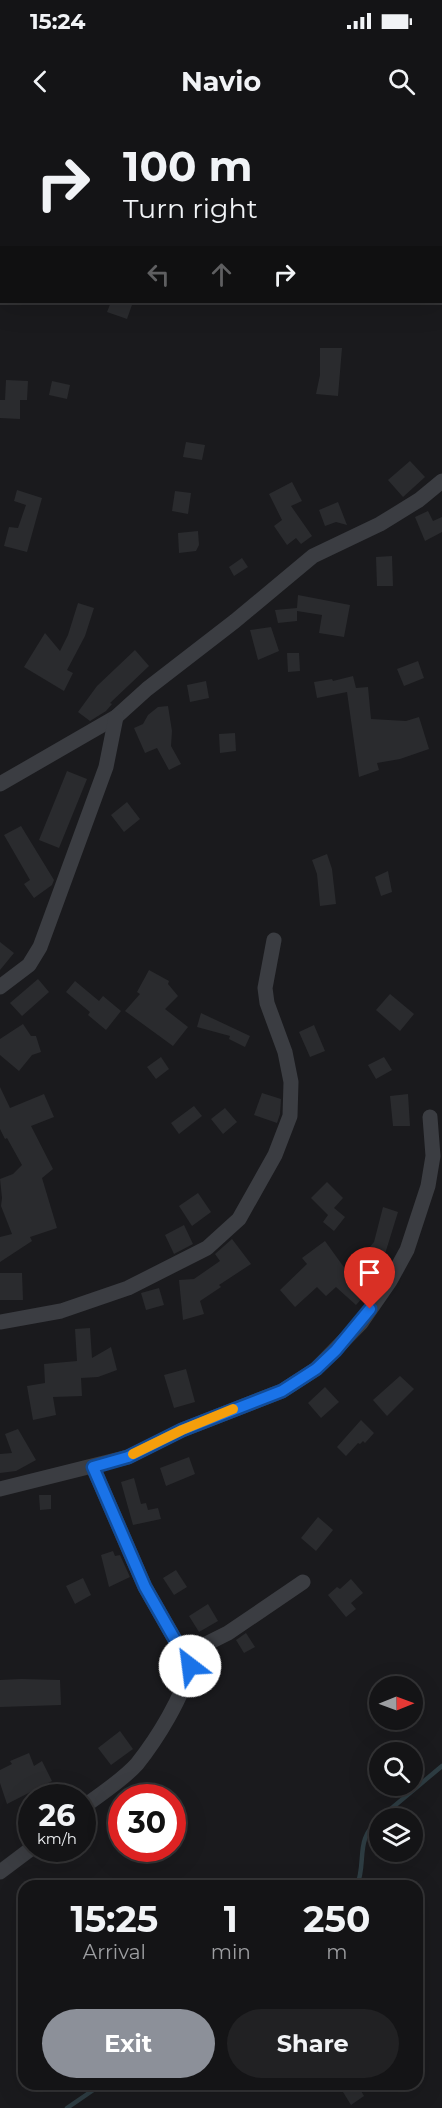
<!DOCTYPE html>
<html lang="en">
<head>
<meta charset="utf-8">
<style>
  :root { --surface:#141416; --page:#212123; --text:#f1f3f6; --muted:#9d9ea1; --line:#333335; --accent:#8c9099 }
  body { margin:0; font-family:Montserrat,sans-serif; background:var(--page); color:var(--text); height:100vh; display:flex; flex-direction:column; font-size:22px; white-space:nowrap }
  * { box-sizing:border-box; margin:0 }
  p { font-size:20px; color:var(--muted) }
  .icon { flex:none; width:33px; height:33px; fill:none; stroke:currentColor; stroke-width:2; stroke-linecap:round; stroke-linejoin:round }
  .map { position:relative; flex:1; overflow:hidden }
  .details { position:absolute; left:18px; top:1760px; width:405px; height:210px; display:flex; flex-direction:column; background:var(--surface); border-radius:18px; box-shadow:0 6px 24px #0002,0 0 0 2px var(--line) }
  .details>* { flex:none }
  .top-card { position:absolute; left:0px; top:0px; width:442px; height:183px; box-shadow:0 6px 24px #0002,0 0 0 2px var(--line); background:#141416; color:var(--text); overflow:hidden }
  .needle { width:39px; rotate:89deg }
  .fabs { position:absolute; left:369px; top:1556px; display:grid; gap:12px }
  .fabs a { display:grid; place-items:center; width:54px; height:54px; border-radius:50%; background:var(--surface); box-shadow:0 6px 24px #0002,0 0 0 2px var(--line); font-size:30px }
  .speed { position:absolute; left:18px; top:1664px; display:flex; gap:12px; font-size:30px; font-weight:700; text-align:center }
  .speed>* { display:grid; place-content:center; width:78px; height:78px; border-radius:50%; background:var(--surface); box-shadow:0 6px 24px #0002,0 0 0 2px var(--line); line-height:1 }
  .speed small { font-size:15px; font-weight:400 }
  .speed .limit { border:9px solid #d22; background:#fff; color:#111 }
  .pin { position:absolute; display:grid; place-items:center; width:51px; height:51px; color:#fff; margin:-62px -26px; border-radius:50% 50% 50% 0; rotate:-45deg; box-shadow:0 0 6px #0007 }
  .pin .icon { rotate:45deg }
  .me { position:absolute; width:66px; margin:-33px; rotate:330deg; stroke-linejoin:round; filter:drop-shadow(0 0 4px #0008) }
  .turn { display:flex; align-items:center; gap:21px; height:126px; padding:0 24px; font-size:27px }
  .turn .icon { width:78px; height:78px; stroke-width:2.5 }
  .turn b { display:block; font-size:42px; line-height:51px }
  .lanes { display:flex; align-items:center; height:57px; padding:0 24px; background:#0003; justify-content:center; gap:30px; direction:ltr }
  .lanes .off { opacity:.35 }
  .eta { display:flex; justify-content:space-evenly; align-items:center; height:102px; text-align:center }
  .eta b { font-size:36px; font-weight:700; line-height:42px }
  .cta { display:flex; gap:12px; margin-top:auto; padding:12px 24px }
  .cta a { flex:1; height:69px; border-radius:36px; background:var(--accent); color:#fff; font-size:24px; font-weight:700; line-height:69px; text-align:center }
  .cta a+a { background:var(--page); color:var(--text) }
  .status { display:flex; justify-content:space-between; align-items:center; height:42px; padding:0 30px; background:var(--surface); direction:ltr }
  .status svg { height:16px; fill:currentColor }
  header { display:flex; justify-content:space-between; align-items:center; height:78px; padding:0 24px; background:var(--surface); font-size:27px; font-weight:700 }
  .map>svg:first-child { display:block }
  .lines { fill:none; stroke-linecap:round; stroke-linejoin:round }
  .stream { stroke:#2e3d43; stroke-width:4.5 }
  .building { fill:#2a2b2e }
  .minor { stroke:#3b3d42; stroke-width:15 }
  .route-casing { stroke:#114b97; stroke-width:15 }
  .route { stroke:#1a73e8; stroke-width:10 }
  .slow { stroke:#f59e0b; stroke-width:10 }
</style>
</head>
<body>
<div class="status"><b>15:24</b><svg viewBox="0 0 49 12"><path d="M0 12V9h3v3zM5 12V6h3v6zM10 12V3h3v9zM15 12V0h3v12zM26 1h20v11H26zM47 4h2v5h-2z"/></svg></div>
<header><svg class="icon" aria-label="back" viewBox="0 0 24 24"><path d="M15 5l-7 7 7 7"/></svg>Navio<svg class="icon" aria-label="search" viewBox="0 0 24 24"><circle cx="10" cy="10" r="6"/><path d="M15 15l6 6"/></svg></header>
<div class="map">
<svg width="442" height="1988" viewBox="0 0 442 1988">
  <rect width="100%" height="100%" fill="#1a1a1d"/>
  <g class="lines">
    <g class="stream">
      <path d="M380,1698L442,1646"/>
      <path d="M357,1766C367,1740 354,1719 380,1699"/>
      <path d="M67,1988L102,1964"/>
    </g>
  </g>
  <g class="building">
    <path d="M111,182H133L127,199L107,192Z"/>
    <path d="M320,228H342L338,276L316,274L320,255Z"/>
    <path d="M6,260L28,261L27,280H20V299L0,298V280H5Z"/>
    <path d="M52,261L70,265L67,279L49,275Z"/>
    <path d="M186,322L205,325L202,340L183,337Z"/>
    <path d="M410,341L425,357L403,377L388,360Z"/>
    <path d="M292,362L302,381L291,386L312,416L301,424L296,418L287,425L274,406L282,400L269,374Z"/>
    <path d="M17,370L42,378L27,432L4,426L9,407L18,408L26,385L14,381Z"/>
    <path d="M175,371L191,373L188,394L172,391Z"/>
    <path d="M338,382L347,405L336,402L325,406L319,390Z"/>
    <path d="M428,391L433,401L442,397V412L425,421L415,397Z"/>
    <path d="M198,411L199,425L196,431L179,433L178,413Z"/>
    <path d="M392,436L393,466H377L376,437Z"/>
    <path d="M242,438L248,447L234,456L229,447Z"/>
    <path d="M298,475L350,485L344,517L319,513L322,495L297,491V501L278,503L275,490L297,488Z"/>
    <path d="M78,483L94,488L85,516L67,550L73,553L64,571L24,547L45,513L60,531L68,515Z"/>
    <path d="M271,507L279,531L258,540L250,510Z"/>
    <path d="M135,530L149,546L110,583L112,584L106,591L90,601L78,592L97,566Z"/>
    <path d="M287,533H299L300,551L288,552Z"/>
    <path d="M418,541L424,558L404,566L397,549Z"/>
    <path d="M353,556L356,568L368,567L371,599L406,601L419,597L429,629L400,639L377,643L379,650L359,657L347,572L317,578L314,562L332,559L333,561Z"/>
    <path d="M206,561L209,578L190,582L187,565Z"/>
    <path d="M168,586L172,611L171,626L181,644L169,650L157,628L145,633L134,608L143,604L148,595L158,587Z"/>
    <path d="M235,613L236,631L220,633L219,614Z"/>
    <path d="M67,651L87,659L59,728L39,720Z"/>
    <path d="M127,682L140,699L124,712L111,695Z"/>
    <path d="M21,706L54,760L52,765L34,778L24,764L30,760L4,715Z"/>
    <path d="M327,734L332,749L336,784L320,786L317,754L312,740Z"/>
    <path d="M388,751L392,772L381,776L375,757Z"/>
    <path d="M0,822L14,833L0,850Z"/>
    <path d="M149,850L169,861L168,864L178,876L165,889L188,907L173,926L125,891L140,874L137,872Z"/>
    <path d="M38,859L49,872L22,896L10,883Z"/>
    <path d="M75,861L99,881L103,876L121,891L106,910L88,895L90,892L66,872Z"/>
    <path d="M390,874L414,894L400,911L376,890Z"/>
    <path d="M201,893L250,916L245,927L229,919L230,916L197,907Z"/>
    <path d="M23,904L31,916H36L41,932L32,935L19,951L0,935V919Z"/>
    <path d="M314,905L325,931L310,937L299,912Z"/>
    <path d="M161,937L169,949L156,959L147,947Z"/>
    <path d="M384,937L392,950L376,959L368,945Z"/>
    <path d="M0,967L10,988L44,974L54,997L31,1006L53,1049L42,1058L57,1108L30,1117L32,1121L0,1142V1117L12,1114L1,1086L2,1078L0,1059L13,1054L22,1045L7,1018L5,1019L0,1009Z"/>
    <path d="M262,973L281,979L280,994L277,1003L254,995Z"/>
    <path d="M408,974L410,1006H393L390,976Z"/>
    <path d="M194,986L202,996L179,1014L171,1003Z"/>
    <path d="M225,988L237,1002L223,1014L211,999Z"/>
    <path d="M327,1062L343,1078L334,1088L345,1097L334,1111L323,1102L328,1095L311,1078Z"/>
    <path d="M198,1073L211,1092L192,1106L179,1086Z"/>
    <path d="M383,1087L398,1092L385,1134L390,1138L371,1161L375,1164L356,1185L336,1167L326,1176L317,1167L295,1187L280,1170L307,1144L302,1138L325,1121L351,1157L368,1137L364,1134L374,1122Z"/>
    <path d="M184,1105L193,1124L174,1134L165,1115Z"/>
    <path d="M232,1119L251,1144L219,1165L221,1167L200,1181L204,1194L183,1200L179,1160L194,1159L220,1141L215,1134Z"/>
    <path d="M0,1153H22L23,1180H0Z"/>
    <path d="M159,1168L164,1185L146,1190L141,1173Z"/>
    <path d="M90,1208L92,1238L111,1227L117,1250L98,1257L81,1258L82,1276L53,1277L56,1295L33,1300L27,1266L45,1263L44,1244L77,1241L75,1209Z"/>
    <path d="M186,1249L195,1282L174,1288L164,1255Z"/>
    <path d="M400,1256L414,1269L387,1296L373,1280Z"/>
    <path d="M325,1267L339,1282L321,1298L308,1283Z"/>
    <path d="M361,1300L374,1313L365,1323L363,1321L360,1324L358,1323L346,1336L337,1327Z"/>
    <path d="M18,1309L36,1340L16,1351L0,1353V1334L12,1333L5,1314Z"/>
    <path d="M189,1337L195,1354L166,1366L160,1348Z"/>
    <path d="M134,1358L141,1384L146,1383L148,1390L158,1388L161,1399L133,1405L121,1362Z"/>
    <path d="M39,1375H51V1389L40,1390Z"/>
    <path d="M318,1397L333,1410L316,1431L301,1418Z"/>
    <path d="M113,1431L115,1436L120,1435L130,1457L109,1467L101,1435Z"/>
    <path d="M176,1450L187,1467L174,1475L163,1458Z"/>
    <path d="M83,1458L91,1475L75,1484L66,1466Z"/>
    <path d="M351,1459L363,1473L351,1483L356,1489L346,1497L328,1475L337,1467L340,1469Z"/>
    <path d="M208,1484L218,1501L199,1512L189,1496Z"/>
    <path d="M246,1513L255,1527L244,1533L236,1520Z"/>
    <path d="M21,1559L60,1560L61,1585L0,1587V1560Z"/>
    <path d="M120,1611L133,1629L111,1645L98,1628Z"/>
    <path d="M29,1633L34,1646L42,1641L52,1661L7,1684L0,1663V1650L12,1644L10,1641Z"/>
    <path d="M357,1964L364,1976L351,1985L343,1972Z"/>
  </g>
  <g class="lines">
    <g class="minor">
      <path d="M0,664L116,597L147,569L235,501L313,436L380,404L419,380L442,361"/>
      <path d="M0,867L29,845L40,827L106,647L116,597"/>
      <path d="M0,1202L61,1191L128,1168L207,1128L239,1099L275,1035L290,996L291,962L285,932L267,883L265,868L274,820"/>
      <path d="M0,1369L128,1337L182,1310L282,1271L316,1249L361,1203L390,1161L407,1130L428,1066L433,1036L430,997"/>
      <path d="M190,1546V1537L194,1530L228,1513L303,1462"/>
      <path d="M82,1688C100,1674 122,1661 137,1644C157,1619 183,1577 190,1546L145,1467L93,1347"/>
      <path d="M0,1752L32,1728"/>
    </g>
  </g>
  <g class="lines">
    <defs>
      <path id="route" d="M190,1546L145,1467L93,1347L128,1337L182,1310L282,1271L316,1249L336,1230L370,1189"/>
    </defs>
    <use href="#route" class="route-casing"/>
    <use href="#route" class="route"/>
    <path class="slow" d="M133,1334L182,1310L233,1289"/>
  </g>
</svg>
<div class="fabs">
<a><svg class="needle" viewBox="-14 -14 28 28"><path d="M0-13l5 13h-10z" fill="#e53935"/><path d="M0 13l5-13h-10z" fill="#9d9ea1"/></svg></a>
<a><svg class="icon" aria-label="search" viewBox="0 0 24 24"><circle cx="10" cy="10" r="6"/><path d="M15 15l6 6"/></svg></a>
<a><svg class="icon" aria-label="layers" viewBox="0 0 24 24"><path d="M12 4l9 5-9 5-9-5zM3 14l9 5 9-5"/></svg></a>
</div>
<div class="speed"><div>26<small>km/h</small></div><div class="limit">30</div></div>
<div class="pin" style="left:370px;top:1189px;background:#d93025"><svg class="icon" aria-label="arrive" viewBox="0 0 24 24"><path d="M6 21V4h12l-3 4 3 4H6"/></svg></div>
<svg class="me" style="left:190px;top:1546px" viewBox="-20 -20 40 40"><circle r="19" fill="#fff"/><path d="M0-13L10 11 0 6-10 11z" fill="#1a73e8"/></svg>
<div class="top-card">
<div class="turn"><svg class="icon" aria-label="right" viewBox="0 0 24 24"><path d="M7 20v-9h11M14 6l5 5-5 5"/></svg><div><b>100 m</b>Turn right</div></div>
<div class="lanes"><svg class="icon off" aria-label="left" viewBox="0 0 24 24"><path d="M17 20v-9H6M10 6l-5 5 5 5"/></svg><svg class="icon off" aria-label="ahead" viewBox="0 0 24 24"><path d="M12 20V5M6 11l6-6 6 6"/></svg><svg class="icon" aria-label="right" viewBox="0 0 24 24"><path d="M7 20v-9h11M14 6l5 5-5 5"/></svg></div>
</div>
<section class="details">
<div class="eta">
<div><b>15:25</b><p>Arrival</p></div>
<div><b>1</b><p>min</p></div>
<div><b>250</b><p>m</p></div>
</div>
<div class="cta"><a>Exit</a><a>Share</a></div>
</section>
</div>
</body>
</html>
